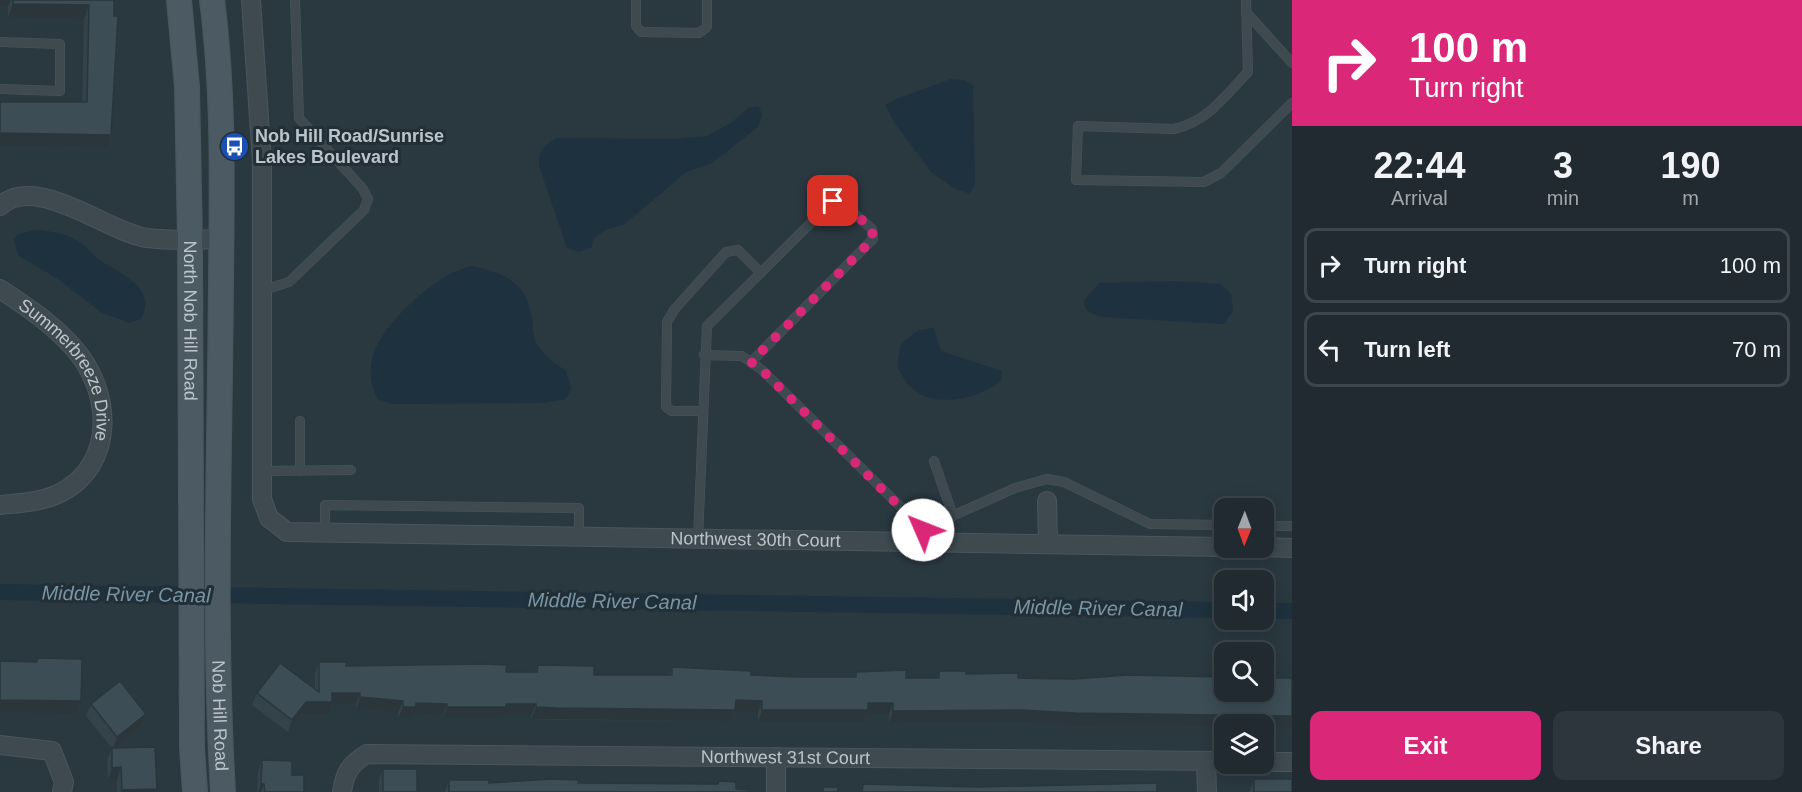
<!DOCTYPE html>
<html lang="en">
<head>
<meta charset="utf-8">
<style>
  :root { --surface:#202a30; --page:#2d363c; --text:#f1f3f6; --muted:#a2a7ab; --line:#3d464c; --accent:#db2777 }
  body { margin:0; font-family:Helvetica,sans-serif; background:var(--page); color:var(--text); height:100vh; display:flex; flex-direction:column; font-size:22px; white-space:nowrap }
  * { box-sizing:border-box; margin:0 }
  p { font-size:20px; color:var(--muted) }
  .icon { flex:none; width:33px; height:33px; fill:none; stroke:currentColor; stroke-width:2; stroke-linecap:round; stroke-linejoin:round }
  .map { position:relative; flex:1; overflow:hidden }
  .sheet { display:flex; flex-direction:column; background:var(--surface); width:510px }
  .sheet>* { flex:none }
  .banner { background:#db2777; color:#fff; overflow:hidden }
  .needle { width:39px; rotate:181deg }
  .fabs { position:absolute; left:1214px; top:498px; display:grid; gap:12px }
  .fabs a { display:grid; place-items:center; width:60px; height:60px; border-radius:12px; background:var(--surface); box-shadow:0 3px 15px #0003,0 0 0 2px var(--line); font-size:30px }
  .pin { position:absolute; display:grid; place-items:center; width:51px; height:51px; color:#fff; margin:-26px; border-radius:12px; box-shadow:0 3px 9px #0006 }
  .me { position:absolute; width:66px; margin:-33px; rotate:314deg; stroke-linejoin:round; filter:drop-shadow(0 0 4px #0008) }
  .turn { display:flex; align-items:center; gap:21px; height:126px; padding:0 18px; font-size:27px }
  .turn .icon { width:78px; height:78px; stroke-width:2.5 }
  .turn b { display:block; font-size:42px; line-height:51px }
  .eta { display:flex; justify-content:space-evenly; align-items:center; height:102px; text-align:center }
  .eta b { font-size:36px; font-weight:700; line-height:42px }
  .button { display:flex; gap:12px; margin-top:auto; padding:12px 18px }
  .button a { flex:1; height:69px; border-radius:12px; background:var(--accent); color:#fff; font-size:24px; font-weight:700; line-height:69px; text-align:center }
  .button a+a { background:var(--page); color:var(--text) }
  ul { padding:0; list-style:none }
  li { display:flex; align-items:center; gap:18px; height:75px; margin:0 12px 9px; padding:0 6px; border:3px solid var(--line); border-radius:12px }
  li div { flex:1 }
  li b { display:block; font-size:22px }
  li em { font-style:normal }
  main { display:flex; flex:1; min-height:0 }
  .map>svg:first-child { display:block }
  .water { fill:#1d323e }
  .lines { fill:none; stroke-linecap:round; stroke-linejoin:round }
  .canal { stroke:#1d323e; stroke-width:16 }
  .lane-casing { stroke:#4a565d; stroke-width:10 }
  .street-casing { stroke:#4a565d; stroke-width:20 }
  .secondary-casing { stroke:#4a565d; stroke-width:26 }
  .lane { stroke:#3e4a50; stroke-width:9 }
  .street { stroke:#3e4a50; stroke-width:18 }
  .secondary { stroke:#4c5a63; stroke-width:24 }
  .wall { fill:#34424a }
  .shaded-wall { fill:#2a363c }
  .building { fill:#3c4d56; stroke:#2a363c; stroke-width:1.5 }
  .route { stroke:#db2777; stroke-width:10; stroke-dasharray:0 18 }
  .labels { text-anchor:middle; stroke-width:6; stroke-linejoin:round; paint-order:stroke }
  .poi-label { font-size:18px; font-weight:bold; fill:#bbc4ca; stroke:#222f36; text-anchor:start }
  .street-label { font-size:18px; fill:#bbc4ca; stroke:#222f36 }
  .water-label { font-size:20px; font-style:italic; fill:#7895a5; stroke:#222f36 }
</style>
</head>
<body>
<main>
<div class="map">
<svg width="1292" height="792" viewBox="0 0 1292 792">
  <rect width="100%" height="100%" fill="#2a3840"/>
  <g class="water">
    <path d="M951,79L964,80L973,85L975,183L970,194L954,188L931,172L894,122L885,105L896,99Z"/>
    <path d="M759,106L762,115L758,127L712,163L686,172L625,224L606,230L594,238L591,248L579,252L567,248L539,166C539,149 543,145 557,138L675,139L707,136L731,123L748,108Z"/>
    <path d="M35,230C48,231 64,233 76,240C85,245 92,255 101,261C121,274 158,289 141,319L130,323L102,313L58,279L19,256L13,239L19,234Z"/>
    <path d="M473,266C506,274 526,282 532,318C533,327 533,339 538,346C545,357 556,364 566,371L571,389L566,399L543,403L392,404L378,400C371,386 369,376 372,360C378,326 439,271 473,266Z"/>
    <path d="M1176,281L1221,284L1231,294L1233,311L1224,324L1101,317L1087,311L1083,302L1099,283Z"/>
    <path d="M934,328L941,351L1002,371L1001,381C976,401 924,411 905,380C903,376 899,371 898,367C897,361 900,351 901,344L918,330Z"/>
  </g>
  <g class="lines">
    <g class="canal">
      <path d="M0,592L1224,610"/>
      <path d="M1263,611H1292"/>
    </g>
    <defs>
      <g id="lane">
        <path d="M636,0V26L641,32L699,33L707,27V0"/>
        <path d="M1246,0L1248,72C1225,96 1207,122 1174,129L1078,126L1076,180L1204,182L1221,173L1292,103"/>
        <path d="M1246,12L1292,63"/>
        <path d="M0,42L60,44V91L0,89"/>
        <path d="M264,290L289,282L364,210L368,199L363,189L299,118L295,0"/>
        <path d="M704,355L742,356L762,370L923,529"/>
        <path d="M702,411H672L666,407L667,322L674,310L726,252L738,250L761,273"/>
        <path d="M300,421V471"/>
        <path d="M934,461L953,516"/>
        <path d="M262,471L351,470"/>
        <path d="M1263,526H1292"/>
        <path d="M325,533V505L579,508V537"/>
        <path d="M698,539L707,326L833,201H840L872,229L873,239L751,362"/>
        <path d="M912,541L923,529L1015,488L1047,479L1064,482L1150,524L1224,525"/>
      </g>
      <g id="street">
        <path id="s1" d="M251,0L262,162V499L269,518L287,532L1224,547"/>
        <path d="M0,206C37,173 107,232 147,238C171,241 197,240 221,239"/>
        <path id="s2" d="M0,289C26,306 51,323 72,346C112,389 118,465 58,494C41,502 19,503 0,505"/>
        <path d="M1047,501L1048,544"/>
        <path d="M1263,547L1292,548"/>
        <path d="M0,745L52,751L64,782L62,792"/>
        <path d="M1206,761L1207,792"/>
        <path d="M1263,762H1292"/>
        <path id="s3" d="M342,792C345,772 350,764 367,754L1224,761"/>
        <path d="M776,792V757"/>
      </g>
      <g id="secondary">
        <path id="s4" d="M179,0L187,87L190,240L192,748L195,792"/>
        <path id="s5" d="M212,0C224,92 222,188 221,280C220,450 213,622 223,792"/>
      </g>
    </defs>
    <use href="#lane" class="lane-casing"/>
    <use href="#street" class="street-casing"/>
    <use href="#secondary" class="secondary-casing"/>
    <use href="#lane" class="lane"/>
    <use href="#street" class="street"/>
    <use href="#secondary" class="secondary"/>
  </g>
  <g class="wall">
    <path d="M0,0H114L111,135L107,148L0,146V102H82L84,19L8,18V6H0Z"/>
    <path d="M319,662L346,666L506,672H535L538,665L594,675H669L672,667L751,675L799,677H854L856,672L906,678H937L939,671L1018,678L1074,679L1292,678V727H1263L1224,724V726L1070,725L1017,722L889,723V714H866L864,722H758V713L734,712L731,721L553,720L531,719V716H503L502,719L443,718V716L413,715L412,718H398V713L356,709V704H332L328,714H302L288,732L252,705L257,693L315,689V674Z"/>
    <path d="M91,704L146,714L142,726L114,748L157,789L155,792H117V780H108L107,760L112,748L86,716Z"/>
    <path d="M262,760L292,775L304,792H257L258,771Z"/>
    <path d="M383,769L417,792H379V780Z"/>
    <path d="M1254,779L1292,792H1249Z"/>
    <path d="M449,780L489,783H578L718,784L719,781L736,789L749,792H445Z"/>
  </g>
  <g class="shaded-wall">
    <path d="M0,0H11L8,6H0Z"/>
    <path d="M13,4L89,5L84,19L8,18Z"/>
    <path d="M0,133L111,135L107,148L0,146Z"/>
    <path d="M332,693H360L356,704H332L328,714H302L288,732L292,720L306,702Z"/>
    <path d="M360,697L403,701L398,713L356,709Z"/>
    <path d="M0,700L81,701L77,713L0,712Z"/>
    <path d="M736,700L762,701L758,713L734,712L731,721L531,719L536,707Z"/>
    <path d="M416,703L447,704L443,716L413,715L412,718H398L403,707Z"/>
    <path d="M868,703H893L889,714H866L864,722H758L762,710Z"/>
    <path d="M506,704H536L531,716H503L502,719L443,718L447,707Z"/>
    <path d="M1021,710L1292,716V727H1263V724H1224V726L1070,725L1017,722L889,723L893,711Z"/>
    <path d="M146,714L142,726L113,749L117,737Z"/>
    <path d="M121,767L117,780H108L112,768Z"/>
    <path d="M261,784H264L261,792H258Z"/>
    <path d="M157,789L155,792H121L122,790Z"/>
  </g>
  <g class="building">
    <path d="M13,0H114V16H118L111,135L0,133V102H87L89,5L13,4Z"/>
    <path d="M37,658L82,659L81,701L0,700V661L37,662Z"/>
    <path d="M319,662H346V666L485,664L507,665L506,672H537L538,665L594,666V675H672V667L751,671V675L799,677H856V672L906,670V678H939V671H966V674L1018,673V678L1074,679L1128,675L1224,677V692H1263V678H1292V716L1075,713L1021,710L893,711V703H868V710H762V701L736,700L735,710L557,708L536,707V704H506V707H447V704L416,703V707H403V701L360,697V693H332V702H306L292,720L257,693L280,663L319,692Z"/>
    <path d="M120,681L146,714L117,737L91,704Z"/>
    <path d="M155,747L157,789L122,790L121,767L112,768V748Z"/>
    <path d="M262,760L292,761V775H304V792H265L264,784H261Z"/>
    <rect x="383" y="769" width="34" height="23"/>
    <path d="M552,779L579,780L578,783L718,784L719,781L736,782V789L749,790V792H449V780H489V783Z"/>
    <rect x="1254" y="779" width="38" height="13"/>
    <path d="M1157,783V792H862L863,784L977,787Z"/>
    <rect x="823" y="787" width="15" height="5"/>
  </g>
  <g class="lines">
    <path class="route" d="M833,201H840L872,229L873,239L751,362L762,370L923,530"/>
  </g>
  <defs>
    <symbol id="bus-disc" viewBox="-11 -11 22 22"><circle r="9.5" fill="#1a4fb4" stroke="#222f36"/><path d="M-5-6H5V4H4V6H2V4H-2V6H-4V4H-5ZM-3.5-4V0h7V-4ZM-3.5 1.2v1.5H-2V1.2ZM2 1.2v1.5H3.5V1.2Z" fill="#fff"/></symbol>
  </defs>
  <g fill-rule="evenodd">
    <use href="#bus-disc" x="218" y="130" width="33" height="33"/>
  </g>
  <g class="labels">
    <g class="poi-label">
      <text x="255" y="142">Nob Hill Road/Sunrise<tspan x="255" dy="21">Lakes Boulevard</tspan></text>
    </g>
    <g class="street-label">
      <text dy="6" stroke="none"><textPath href="#s4" startOffset="321">North Nob Hill Road</textPath></text>
      <text dy="6" stroke="none"><textPath href="#s2" startOffset="110">Summerbreeze Drive</textPath></text>
      <text dy="6" stroke="none"><textPath href="#s1" startOffset="1011">Northwest 30th Court</textPath></text>
      <text dy="6" stroke="none"><textPath href="#s5" startOffset="716">Nob Hill Road</textPath></text>
      <text dy="6" stroke="none"><textPath href="#s3" startOffset="466">Northwest 31st Court</textPath></text>
    </g>
    <g class="water-label">
      <text transform="translate(126 594) rotate(1)" y="7">Middle River Canal</text>
      <text transform="translate(612 601) rotate(1)" y="7">Middle River Canal</text>
      <text transform="translate(1098 608) rotate(1)" y="7">Middle River Canal</text>
    </g>
  </g>
</svg>
<div class="fabs">
<a><svg class="needle" viewBox="-14 -14 28 28"><path d="M0-13l5 13h-10z" fill="#e53935"/><path d="M0 13l5-13h-10z" fill="#a2a7ab"/></svg></a>
<a><svg class="icon" aria-label="sound" viewBox="0 0 24 24"><path d="M4 9h4l5-4v14l-5-4H4zM17 9q2 3 0 6"/></svg></a>
<a><svg class="icon" aria-label="search" viewBox="0 0 24 24"><circle cx="10" cy="10" r="6"/><path d="M15 15l6 6"/></svg></a>
<a><svg class="icon" aria-label="layers" viewBox="0 0 24 24"><path d="M12 4l9 5-9 5-9-5zM3 14l9 5 9-5"/></svg></a>
</div>
<div class="pin" style="left:833px;top:201px;background:#d93025"><svg class="icon" aria-label="arrive" viewBox="0 0 24 24"><path d="M6 21V4h12l-3 4 3 4H6"/></svg></div>
<svg class="me" style="left:923px;top:530px" viewBox="-20 -20 40 40"><circle r="19" fill="#fff"/><path d="M0-13L10 11 0 6-10 11z" fill="#db2777"/></svg>
</div>
<section class="sheet">
<div class="banner">
<div class="turn"><svg class="icon" aria-label="right" viewBox="0 0 24 24"><path d="M7 20v-9h11M14 6l5 5-5 5"/></svg><div><b>100 m</b>Turn right</div></div>
</div>
<div class="eta">
<div><b>22:44</b><p>Arrival</p></div>
<div><b>3</b><p>min</p></div>
<div><b>190</b><p>m</p></div>
</div>
<ul>
<li><svg class="icon" aria-label="right" viewBox="0 0 24 24"><path d="M7 20v-9h11M14 6l5 5-5 5"/></svg><div><b>Turn right</b></div><em>100 m</em></li>
<li><svg class="icon" aria-label="left" viewBox="0 0 24 24"><path d="M17 20v-9H6M10 6l-5 5 5 5"/></svg><div><b>Turn left</b></div><em>70 m</em></li>
</ul>
<div class="button"><a>Exit</a><a>Share</a></div>
</section>
</main>
</body>
</html>
